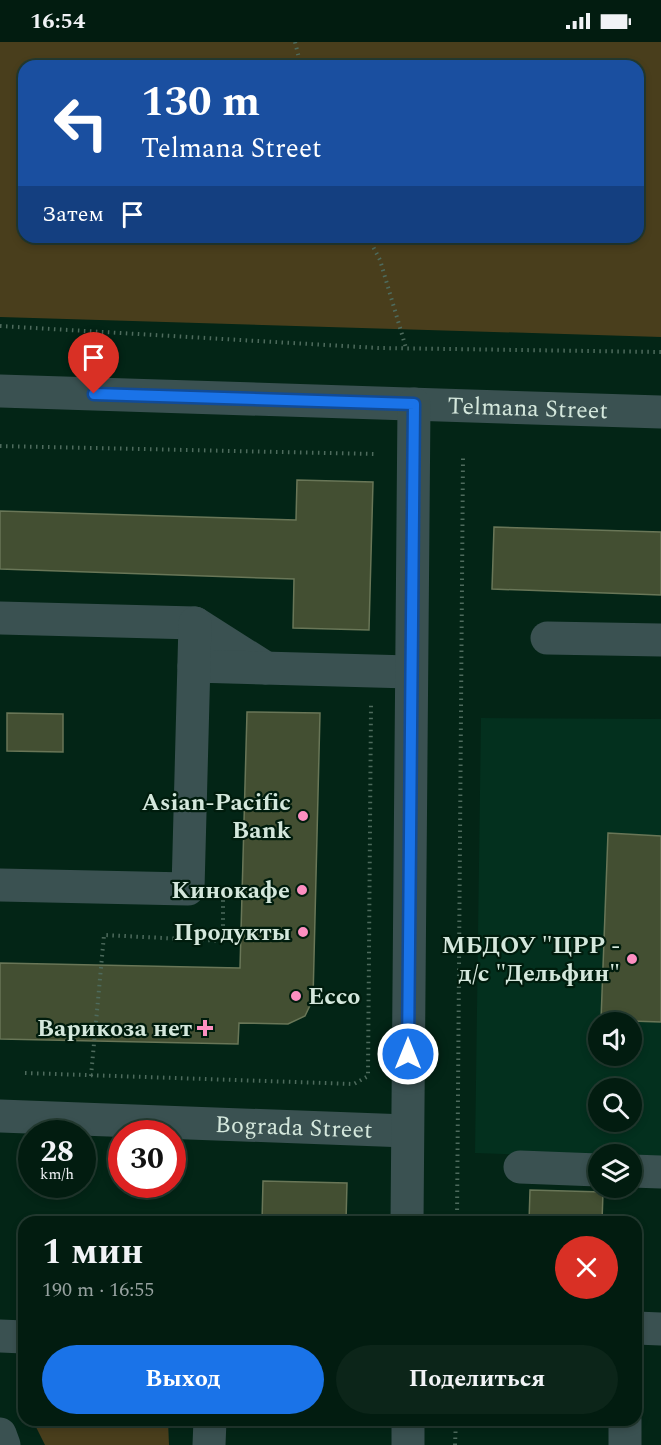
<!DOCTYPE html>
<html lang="ru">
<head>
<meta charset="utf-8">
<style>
  :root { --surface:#021c10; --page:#0c2519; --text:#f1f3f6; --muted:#96a19f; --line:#233a30; --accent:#1a73e8 }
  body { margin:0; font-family:Spectral,serif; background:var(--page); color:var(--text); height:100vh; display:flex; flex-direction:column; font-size:22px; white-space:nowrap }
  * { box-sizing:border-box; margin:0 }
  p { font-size:20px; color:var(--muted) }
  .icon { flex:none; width:33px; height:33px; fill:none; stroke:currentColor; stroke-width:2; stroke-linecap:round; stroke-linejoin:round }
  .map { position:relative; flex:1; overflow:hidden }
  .side { position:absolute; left:18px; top:1174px; width:624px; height:210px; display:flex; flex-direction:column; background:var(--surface); border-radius:18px; box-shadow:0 3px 9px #0003,0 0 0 2px var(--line) }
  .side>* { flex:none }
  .hud { position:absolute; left:18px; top:18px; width:626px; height:183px; border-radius:18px; box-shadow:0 3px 9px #0003,0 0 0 2px var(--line); background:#1a4fa0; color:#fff; overflow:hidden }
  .tools { position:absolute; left:588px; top:970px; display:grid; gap:12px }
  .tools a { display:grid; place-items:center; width:54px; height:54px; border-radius:50%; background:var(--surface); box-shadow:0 3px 9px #0003,0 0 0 2px var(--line); font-size:30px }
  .speed { position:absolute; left:18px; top:1078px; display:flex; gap:12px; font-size:30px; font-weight:700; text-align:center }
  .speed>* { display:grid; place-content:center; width:78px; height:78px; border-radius:50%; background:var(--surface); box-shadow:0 3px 9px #0003,0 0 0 2px var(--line); line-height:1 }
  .speed small { font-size:15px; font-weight:400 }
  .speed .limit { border:9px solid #d22; background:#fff; color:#111 }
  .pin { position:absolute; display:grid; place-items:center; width:51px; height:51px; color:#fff; margin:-62px -26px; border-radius:50% 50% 50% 0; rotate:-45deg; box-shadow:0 0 6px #0007 }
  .pin .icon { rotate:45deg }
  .me { position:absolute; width:66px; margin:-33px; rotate:0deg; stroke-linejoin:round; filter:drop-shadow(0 0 4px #0008) }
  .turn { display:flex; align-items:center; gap:21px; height:126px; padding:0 24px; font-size:27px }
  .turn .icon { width:78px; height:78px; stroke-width:2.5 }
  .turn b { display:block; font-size:42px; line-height:51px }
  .then { display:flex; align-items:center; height:57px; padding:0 24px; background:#0003; gap:12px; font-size:22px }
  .round { display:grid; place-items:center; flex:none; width:63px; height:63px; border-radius:32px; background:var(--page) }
  .overview { display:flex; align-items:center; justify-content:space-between; height:102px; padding:0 24px }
  h1 { font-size:36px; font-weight:700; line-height:45px }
  .primary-button { display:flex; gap:12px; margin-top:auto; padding:12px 24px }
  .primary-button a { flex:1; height:69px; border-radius:36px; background:var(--accent); color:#fff; font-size:24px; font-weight:700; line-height:69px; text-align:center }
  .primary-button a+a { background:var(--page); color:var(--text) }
  .status { display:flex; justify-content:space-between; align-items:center; height:42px; padding:0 30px; background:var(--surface); direction:ltr }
  .status svg { height:16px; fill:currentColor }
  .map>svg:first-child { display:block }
  .built { fill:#03301e; fill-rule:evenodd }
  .green { fill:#493e1c; fill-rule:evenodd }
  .building { fill:#434f32; stroke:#697657; stroke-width:1.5 }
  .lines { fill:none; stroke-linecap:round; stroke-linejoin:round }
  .path { stroke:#4e6b5d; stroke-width:4; stroke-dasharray:1.5 4.5; stroke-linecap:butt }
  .minor { stroke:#3a5151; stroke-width:33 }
  .route-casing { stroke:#114b97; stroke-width:15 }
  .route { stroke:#1a73e8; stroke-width:10 }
  .poi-dot { fill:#fc8fc1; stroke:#001c0d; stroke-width:2 }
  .labels { text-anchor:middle; stroke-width:4.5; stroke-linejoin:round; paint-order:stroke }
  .street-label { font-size:24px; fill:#d4e7dc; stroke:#001c0d }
  .poi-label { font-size:24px; font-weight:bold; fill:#d4e7dc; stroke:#001c0d; text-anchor:end }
</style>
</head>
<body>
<div class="status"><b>16:54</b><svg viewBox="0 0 49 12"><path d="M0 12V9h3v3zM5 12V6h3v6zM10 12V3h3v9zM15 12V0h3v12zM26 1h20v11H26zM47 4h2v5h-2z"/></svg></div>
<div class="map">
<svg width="661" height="1403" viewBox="0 0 661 1403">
  <rect width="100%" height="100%" fill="#032516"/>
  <path class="built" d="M481,676L661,677V1117L632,1113L598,1115L475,1111ZM598,981H632V1014H598ZM598,1047H632V1080H598Z"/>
  <g class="green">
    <path d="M0,0H661V295L0,275ZM24,24H638V195H24Z"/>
    <path d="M33,1379H168L169,1403H45Z"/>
  </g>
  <g class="building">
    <path d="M297,438L373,440L369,588L293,586L294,537L0,527V469L296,478Z"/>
    <path d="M494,485L661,490V553L492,547Z"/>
    <path d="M247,670L320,671L313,957L305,974L288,982L239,981L238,1002L0,997V921L240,926Z"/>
    <path d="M7,671L63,672V710L7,709Z"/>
    <path d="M608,791L661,794V980L601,978Z"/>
    <path d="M263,1139L347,1141L346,1180H262Z"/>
    <path d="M530,1148L603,1150L602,1180H529Z"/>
  </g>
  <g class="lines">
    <g class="path">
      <path d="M295,0L301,24"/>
      <path d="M368,195L380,218L406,306"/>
      <path d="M0,284L378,306L661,310"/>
      <path d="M0,404L374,412"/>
      <path d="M25,1031L354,1042L368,1034L371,663"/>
      <path d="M91,1034L104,893L223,899V853"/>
      <path d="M457,1180L463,414"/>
      <path d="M455,1403L456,1378"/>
    </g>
    <g class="minor">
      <path id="s1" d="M0,349L661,370"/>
      <path d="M0,576L195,581L266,626"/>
      <path d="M547,596L661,598"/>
      <path d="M194,624L410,630"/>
      <path d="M0,843L188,847L195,581"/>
      <path id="s2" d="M0,1074L407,1089"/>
      <path d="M520,1125L598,1128"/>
      <path d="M632,1129L661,1130"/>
      <path d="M407,1180L414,362"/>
      <path d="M636,1286L661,1287"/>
      <path d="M0,1294L24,1295"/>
      <path d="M408,1378V1403"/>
      <path d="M0,1392L4,1403"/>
      <path d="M209,1403L210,1378"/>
      <path d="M625,1403V1378"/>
    </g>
  </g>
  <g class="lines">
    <defs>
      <path id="route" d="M94,352L414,362L408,1012"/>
    </defs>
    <use href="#route" class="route-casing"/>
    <use href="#route" class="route"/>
  </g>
  <g class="poi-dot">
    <circle cx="303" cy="774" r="6"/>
    <circle cx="302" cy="848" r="6"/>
    <circle cx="303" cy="890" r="6"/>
    <circle cx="632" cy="917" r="6"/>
    <circle cx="296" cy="954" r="6"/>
    <path d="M202 977h6v6h6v6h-6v6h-6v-6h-6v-6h6z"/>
  </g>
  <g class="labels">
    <g class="street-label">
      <text dy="8" stroke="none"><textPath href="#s1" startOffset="528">Telmana Street</textPath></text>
      <text dy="8" stroke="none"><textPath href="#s2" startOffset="294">Bograda Street</textPath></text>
    </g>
    <g class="poi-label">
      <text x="291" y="768">Asian-Pacific<tspan x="291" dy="28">Bank</tspan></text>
      <text x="290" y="856">Кинокафе</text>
      <text x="291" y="898">Продукты</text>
      <text x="620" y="911">МБДОУ "ЦРР -<tspan x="620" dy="28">д/с "Дельфин"</tspan></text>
      <text x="308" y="962" text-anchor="start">Ecco</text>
      <text x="192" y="994">Варикоза нет</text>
    </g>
  </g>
</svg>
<div class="tools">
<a><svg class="icon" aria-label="sound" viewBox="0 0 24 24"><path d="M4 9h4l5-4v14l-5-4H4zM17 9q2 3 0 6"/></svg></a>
<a><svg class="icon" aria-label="search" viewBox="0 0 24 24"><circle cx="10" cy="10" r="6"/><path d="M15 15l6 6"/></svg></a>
<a><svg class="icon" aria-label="layers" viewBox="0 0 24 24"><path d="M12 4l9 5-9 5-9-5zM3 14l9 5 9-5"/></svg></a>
</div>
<div class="speed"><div>28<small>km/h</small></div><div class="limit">30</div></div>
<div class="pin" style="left:94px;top:352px;background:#d93025"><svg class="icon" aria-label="arrive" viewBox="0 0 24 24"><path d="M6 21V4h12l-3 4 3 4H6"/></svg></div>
<svg class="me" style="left:408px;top:1012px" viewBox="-20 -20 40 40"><circle r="17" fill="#1a73e8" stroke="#fff" stroke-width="3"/><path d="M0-11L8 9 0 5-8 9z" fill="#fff"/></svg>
<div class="hud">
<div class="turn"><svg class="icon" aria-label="left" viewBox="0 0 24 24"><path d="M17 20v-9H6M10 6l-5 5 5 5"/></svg><div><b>130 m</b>Telmana Street</div></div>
<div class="then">Затем<svg class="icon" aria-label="arrive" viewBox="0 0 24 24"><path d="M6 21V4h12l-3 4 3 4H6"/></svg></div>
</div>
<section class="side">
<div class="overview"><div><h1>1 мин</h1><p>190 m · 16:55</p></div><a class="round" style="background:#d93025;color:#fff"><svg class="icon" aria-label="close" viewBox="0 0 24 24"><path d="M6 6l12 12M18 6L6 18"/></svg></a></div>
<div class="primary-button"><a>Выход</a><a>Поделиться</a></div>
</section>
</div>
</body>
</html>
